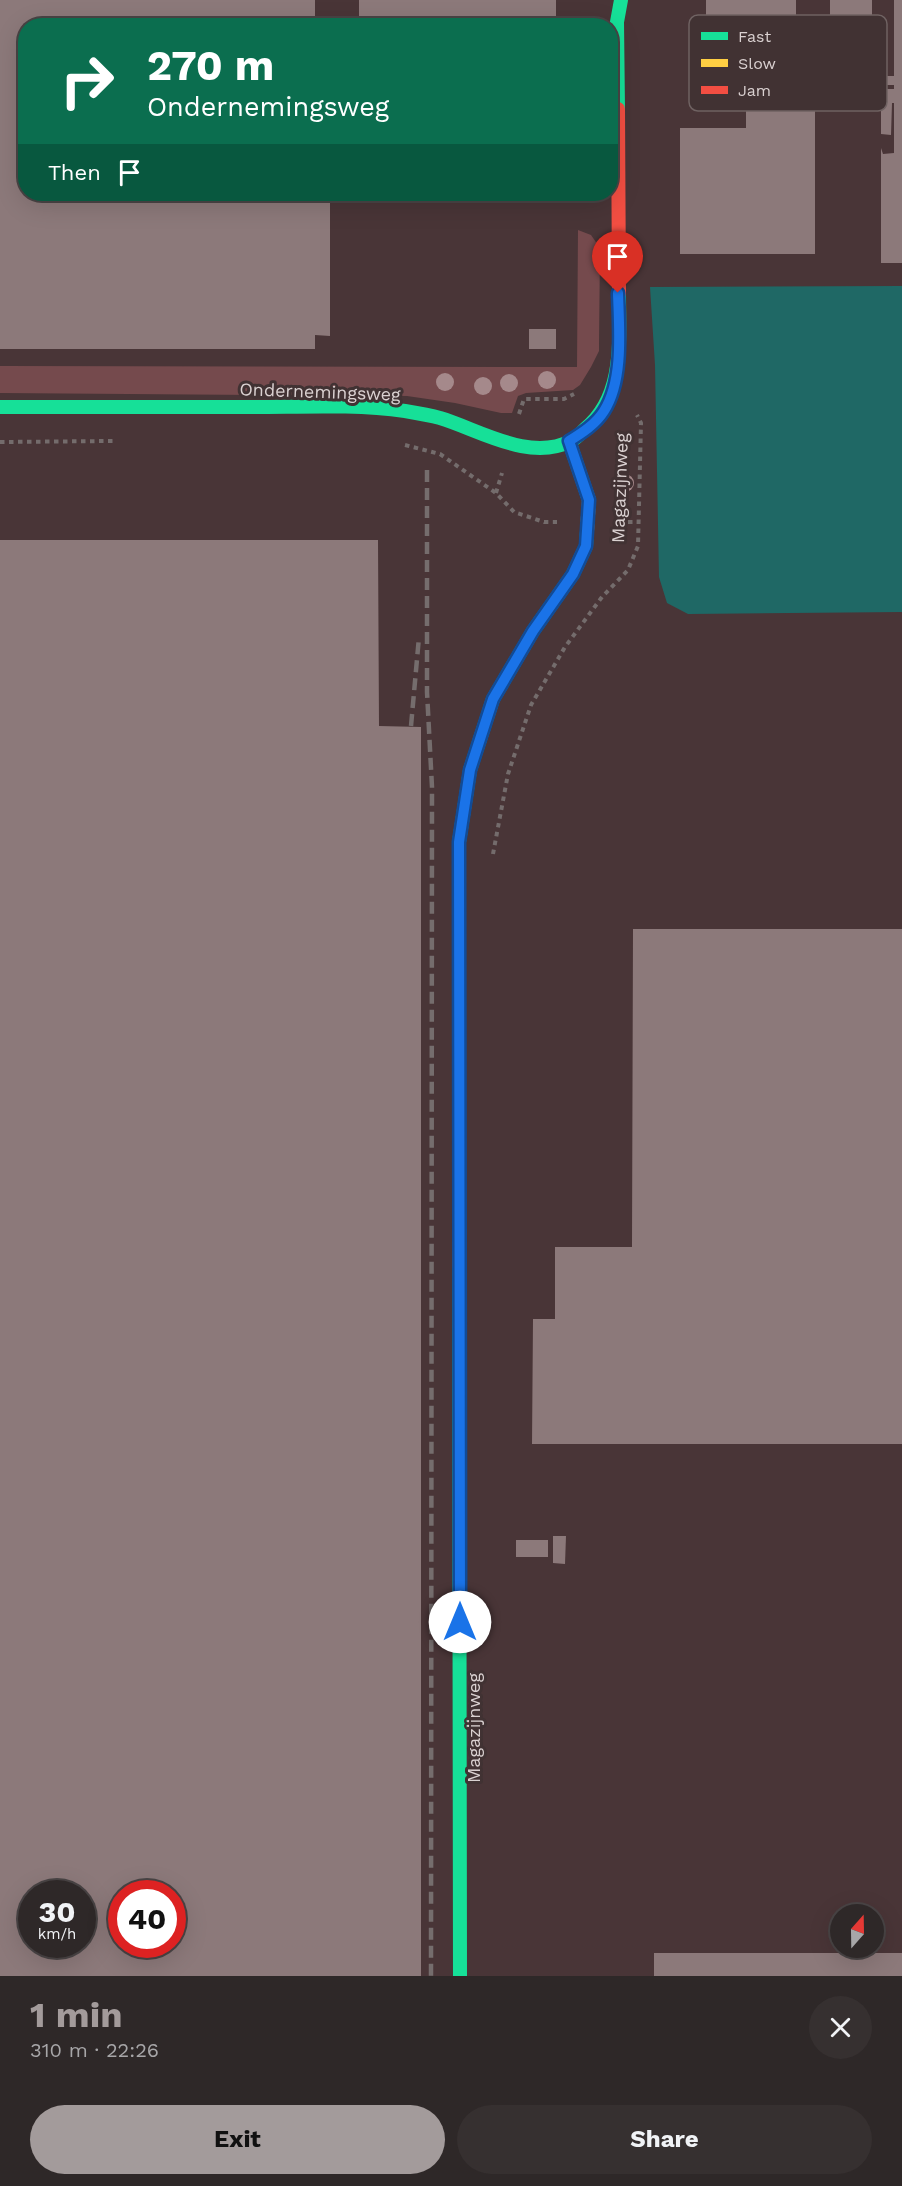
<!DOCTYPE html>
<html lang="en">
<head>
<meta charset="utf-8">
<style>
  :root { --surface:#2e2828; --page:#363030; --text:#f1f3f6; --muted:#a7a6a8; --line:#494445; --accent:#a39b9b }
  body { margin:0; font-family:"Work Sans",sans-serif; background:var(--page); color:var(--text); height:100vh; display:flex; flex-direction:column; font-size:22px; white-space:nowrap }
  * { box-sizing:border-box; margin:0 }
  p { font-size:20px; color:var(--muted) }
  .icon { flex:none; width:33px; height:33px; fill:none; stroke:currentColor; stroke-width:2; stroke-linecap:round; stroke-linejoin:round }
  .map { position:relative; height:1976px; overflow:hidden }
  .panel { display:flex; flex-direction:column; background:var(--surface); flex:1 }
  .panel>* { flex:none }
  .hud { position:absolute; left:18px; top:18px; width:600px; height:183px; border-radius:24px; box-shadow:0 6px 24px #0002,0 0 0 2px var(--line); background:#0b6e4f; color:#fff; overflow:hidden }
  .needle { width:39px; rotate:20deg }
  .tools { position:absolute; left:830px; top:1904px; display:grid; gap:12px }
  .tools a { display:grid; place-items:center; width:54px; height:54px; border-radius:50%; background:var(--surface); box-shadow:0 6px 24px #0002,0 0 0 2px var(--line); font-size:30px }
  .speed { position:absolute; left:18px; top:1880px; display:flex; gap:12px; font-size:30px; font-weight:700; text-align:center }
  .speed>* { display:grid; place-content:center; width:78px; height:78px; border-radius:50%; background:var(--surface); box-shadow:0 6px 24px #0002,0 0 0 2px var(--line); line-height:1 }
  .speed small { font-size:15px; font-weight:400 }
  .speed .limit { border:9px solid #d22; background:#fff; color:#111 }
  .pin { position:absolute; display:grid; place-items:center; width:51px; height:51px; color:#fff; margin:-62px -26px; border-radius:50% 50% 50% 0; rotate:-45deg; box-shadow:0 0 6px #0007 }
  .pin .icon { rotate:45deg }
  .me { position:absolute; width:66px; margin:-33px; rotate:0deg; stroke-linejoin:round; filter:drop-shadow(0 0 4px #0008) }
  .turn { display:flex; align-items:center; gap:21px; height:126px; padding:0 30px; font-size:27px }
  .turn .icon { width:78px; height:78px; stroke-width:2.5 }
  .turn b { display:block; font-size:42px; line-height:51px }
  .then { display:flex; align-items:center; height:57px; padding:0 30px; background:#0003; gap:12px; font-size:22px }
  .round { display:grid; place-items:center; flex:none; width:63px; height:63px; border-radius:32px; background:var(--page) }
  .summary { display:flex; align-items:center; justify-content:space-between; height:102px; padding:0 30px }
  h1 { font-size:36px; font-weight:700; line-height:45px; color:var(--accent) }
  .action { display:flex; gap:12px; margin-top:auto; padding:12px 30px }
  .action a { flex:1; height:69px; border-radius:36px; background:var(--accent); color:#111; font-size:24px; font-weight:700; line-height:69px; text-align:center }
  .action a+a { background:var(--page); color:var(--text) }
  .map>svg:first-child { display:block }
  .built { fill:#493537; fill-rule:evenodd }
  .green { fill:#754a4d }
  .water { fill:#1f6865 }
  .building { fill:#8c797a; fill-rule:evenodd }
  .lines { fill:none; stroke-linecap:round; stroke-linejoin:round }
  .path { stroke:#746c6c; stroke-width:4; stroke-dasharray:4.5 4.5; stroke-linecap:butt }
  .fast { stroke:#16e098; stroke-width:14 }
  .slow { stroke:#ffcf43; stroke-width:14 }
  .jam { stroke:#f24e42; stroke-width:14 }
  .rail { stroke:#756d6d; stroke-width:4.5; stroke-dasharray:12 6; stroke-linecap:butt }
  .tree { fill:#a5898b }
  .route-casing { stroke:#114b97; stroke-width:15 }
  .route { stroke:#1a73e8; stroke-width:10 }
  .labels { text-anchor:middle; stroke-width:6; stroke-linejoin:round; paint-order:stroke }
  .street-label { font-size:18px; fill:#dad1d1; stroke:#413233 }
  .key { fill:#413233; stroke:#6f6262; stroke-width:1.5 }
  .key-label { font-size:16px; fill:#dad1d1 }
</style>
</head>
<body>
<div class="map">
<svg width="902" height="1976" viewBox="0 0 902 1976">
  <rect width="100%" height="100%" fill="#3e3636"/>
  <path class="built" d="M0,0H902V1976H0ZM26,26H610V194H26ZM32,1893H82V1944H32ZM122,1893H172V1944H122ZM840,1914H873V1947H840Z"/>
  <path class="green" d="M578,230L591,235L600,248L599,344V351L591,367L580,385L573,390L526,393L518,396L512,413H501L455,403L407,396L0,393V366L577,367Z"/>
  <path class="water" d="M902,286V612L688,614L667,603L659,577L655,365L650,287Z"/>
  <g class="building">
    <path d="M0,0H315V26H26V194H330V336L315,335V349H0Z"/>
    <rect x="359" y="0" width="197" height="26"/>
    <rect x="706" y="0" width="90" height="62"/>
    <rect x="830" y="0" width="42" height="70"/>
    <path d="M894,0H902V263H881V148L883,154L894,153V103H892L891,135L881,134V103H882V89H894V85H879V76H894Z"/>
    <path d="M746,92L815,93V254H680V128H746Z"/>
    <rect x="529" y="329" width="27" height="20"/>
    <path d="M0,540H378L379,726L421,727V1976H0ZM32,1893H82V1944H32ZM122,1893H172V1944H122Z"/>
    <path d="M633,929H902V1444H532L533,1319H555V1247H632Z"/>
    <path d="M553,1536H566L565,1564L553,1563Z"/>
    <rect x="516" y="1540" width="32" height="17"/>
    <rect x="654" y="1953" width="248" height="23"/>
  </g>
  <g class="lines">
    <g class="path">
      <path d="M519,414L524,399H564L574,394"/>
      <path d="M0,442L113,441"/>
      <path d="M405,445L440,454L496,493L514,512L544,522H557"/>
      <path d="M496,493L502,473"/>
      <path d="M619,522H640"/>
      <path d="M493,854L508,774L531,705L565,647L602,597L628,570L638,546L641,423L637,415"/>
    </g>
    <g class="fast">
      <path d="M618,109L617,22L621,0"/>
      <path d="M0,407C83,407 167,407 250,407C302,407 354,404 405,411C417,413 429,415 440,418C480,430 529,462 571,441C577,438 581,433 585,429C625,396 619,341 619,293"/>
      <path d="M459,996V842L470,770L493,699L533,631L573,574L586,546L587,531"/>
      <path d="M459,1265L460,1976"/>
    </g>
    <g class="slow">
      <path d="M569,441L589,500L587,531"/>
      <path d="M459,996V1265"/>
    </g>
    <path class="jam" d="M618,109L619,293"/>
    <g class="rail">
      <path d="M427,470V692L432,787L431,1976"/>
      <path d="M411,726L419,637"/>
    </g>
  </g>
  <g class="tree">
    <circle cx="547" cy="380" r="9"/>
    <circle cx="445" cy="382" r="9"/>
    <circle cx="509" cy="383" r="9"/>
    <circle cx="483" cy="386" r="9"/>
    <circle cx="625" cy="483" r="9"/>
  </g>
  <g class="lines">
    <defs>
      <path id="route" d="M460,1622L459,842L470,770L493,699L533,631L573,574L586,546L589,500L569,441C582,433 596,424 604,411C624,380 619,328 618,293"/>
    </defs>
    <use href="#route" class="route-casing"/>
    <use href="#route" class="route"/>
  </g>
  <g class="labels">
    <g class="street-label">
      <text transform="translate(320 392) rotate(2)" y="6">Ondernemingsweg</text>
      <text transform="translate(620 488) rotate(-88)" y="6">Magazijnweg</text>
      <text transform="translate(474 1728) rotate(-90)" y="6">Magazijnweg</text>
    </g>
  </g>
  <rect x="689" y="15" width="198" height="96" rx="9" class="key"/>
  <rect x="701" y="32" width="27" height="8" fill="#16e098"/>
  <rect x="701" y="59" width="27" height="8" fill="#ffcf43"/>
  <rect x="701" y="86" width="27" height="8" fill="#f24e42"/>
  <g class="key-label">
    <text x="738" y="42">Fast</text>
    <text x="738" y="69">Slow</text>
    <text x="738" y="96">Jam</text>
  </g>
</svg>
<div class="tools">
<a><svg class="needle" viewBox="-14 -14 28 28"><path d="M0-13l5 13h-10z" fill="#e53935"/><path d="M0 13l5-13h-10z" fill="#a7a6a8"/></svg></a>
</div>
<div class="speed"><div>30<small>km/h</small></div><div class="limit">40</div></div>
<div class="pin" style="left:618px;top:293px;background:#d93025"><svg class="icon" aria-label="arrive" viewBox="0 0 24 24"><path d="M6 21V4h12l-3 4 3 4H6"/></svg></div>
<svg class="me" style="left:460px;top:1622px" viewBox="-20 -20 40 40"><circle r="19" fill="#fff"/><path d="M0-13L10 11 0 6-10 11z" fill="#1a73e8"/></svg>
<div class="hud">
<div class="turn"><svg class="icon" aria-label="right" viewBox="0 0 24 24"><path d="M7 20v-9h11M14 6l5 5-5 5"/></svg><div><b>270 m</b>Ondernemingsweg</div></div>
<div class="then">Then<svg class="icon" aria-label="arrive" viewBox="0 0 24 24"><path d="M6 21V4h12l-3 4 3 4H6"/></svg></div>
</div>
</div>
<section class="panel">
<div class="summary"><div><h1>1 min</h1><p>310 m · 22:26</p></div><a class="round"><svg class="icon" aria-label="close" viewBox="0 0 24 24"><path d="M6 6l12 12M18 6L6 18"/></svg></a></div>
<div class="action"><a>Exit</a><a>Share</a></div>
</section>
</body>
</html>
